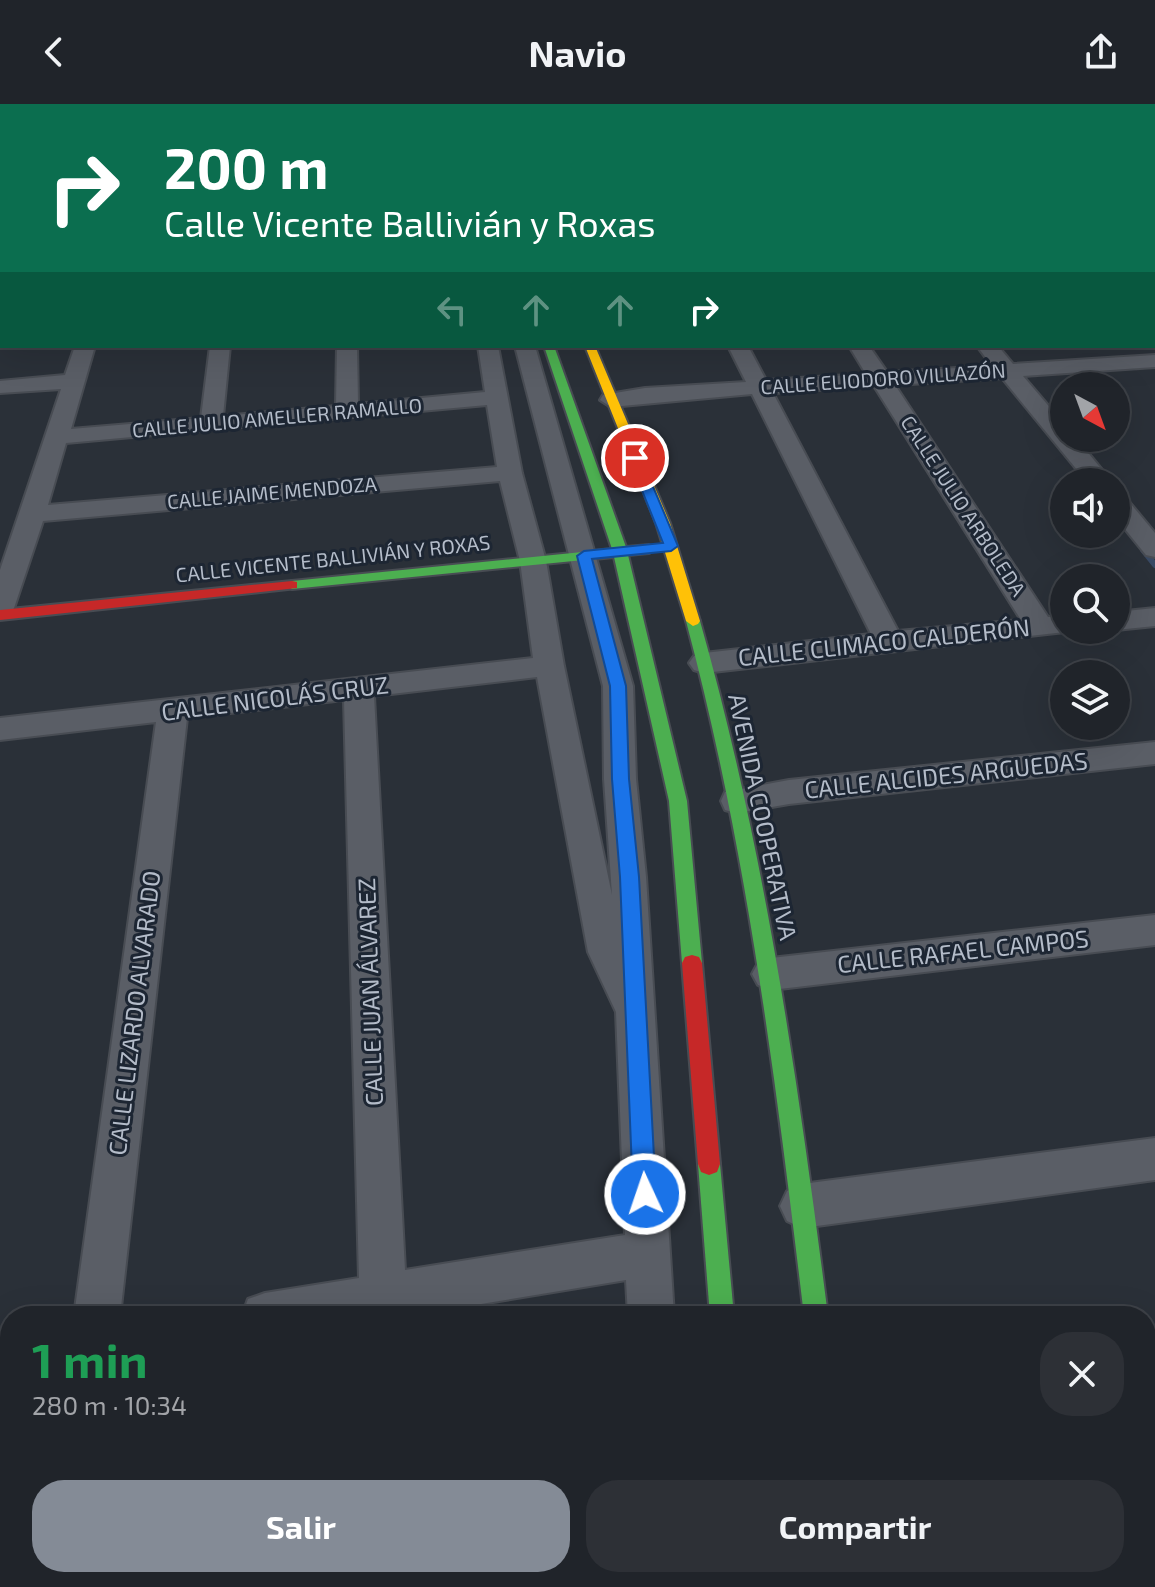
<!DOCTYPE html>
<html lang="es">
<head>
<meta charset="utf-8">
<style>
  :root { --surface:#20242a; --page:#2d3036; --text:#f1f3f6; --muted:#a2a4a8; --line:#3d4147; --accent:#848b96 }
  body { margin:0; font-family:"Exo 2",sans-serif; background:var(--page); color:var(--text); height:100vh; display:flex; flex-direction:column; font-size:30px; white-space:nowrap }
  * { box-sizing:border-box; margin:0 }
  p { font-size:26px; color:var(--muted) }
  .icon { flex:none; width:44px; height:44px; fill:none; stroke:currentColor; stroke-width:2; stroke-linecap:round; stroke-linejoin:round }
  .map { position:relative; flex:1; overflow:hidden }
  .panel { position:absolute; left:0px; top:1202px; width:1156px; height:282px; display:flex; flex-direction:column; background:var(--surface); border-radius:32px 32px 0 0; box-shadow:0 8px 32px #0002,0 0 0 2px var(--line) }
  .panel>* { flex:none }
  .guide { position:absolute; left:0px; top:0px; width:1156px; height:244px; box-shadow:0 8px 32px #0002,0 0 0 2px var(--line); background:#0b6e4f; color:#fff; overflow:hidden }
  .needle { width:52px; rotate:139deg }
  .fabs { position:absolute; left:1050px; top:268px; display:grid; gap:16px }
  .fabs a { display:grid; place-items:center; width:80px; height:80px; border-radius:50%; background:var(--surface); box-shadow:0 8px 32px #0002,0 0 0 2px var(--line); font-size:40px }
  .pin { position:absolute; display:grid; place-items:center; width:68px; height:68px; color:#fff; margin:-34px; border:4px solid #fff; border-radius:50%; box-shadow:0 2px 8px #0007 }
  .me { position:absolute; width:88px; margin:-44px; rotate:357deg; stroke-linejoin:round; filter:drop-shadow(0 0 6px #0008) }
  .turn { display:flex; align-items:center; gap:28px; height:168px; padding:0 32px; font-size:36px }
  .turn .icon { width:104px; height:104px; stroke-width:2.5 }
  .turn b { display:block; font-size:56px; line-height:68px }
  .lanes { display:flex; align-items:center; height:76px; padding:0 32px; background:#0003; justify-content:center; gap:40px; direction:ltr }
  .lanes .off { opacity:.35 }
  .round { display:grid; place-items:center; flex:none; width:84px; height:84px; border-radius:32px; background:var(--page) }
  .summary { display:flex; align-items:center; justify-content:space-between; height:136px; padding:0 32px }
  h1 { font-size:48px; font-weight:700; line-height:60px; color:#1e9e55 }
  .button { display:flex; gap:16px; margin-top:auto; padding:16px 32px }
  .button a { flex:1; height:92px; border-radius:32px; background:var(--accent); color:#fff; font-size:32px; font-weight:700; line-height:92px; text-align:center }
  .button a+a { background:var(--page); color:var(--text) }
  header { display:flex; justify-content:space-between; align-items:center; height:104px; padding:0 32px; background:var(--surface); font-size:36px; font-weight:700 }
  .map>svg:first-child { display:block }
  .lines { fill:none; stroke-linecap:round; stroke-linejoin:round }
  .stream { stroke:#384963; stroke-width:6 }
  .street-casing { stroke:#484c53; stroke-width:4 }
  .fast-casing { stroke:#484c53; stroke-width:4 }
  .slow-casing { stroke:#484c53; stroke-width:4 }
  .jam-casing { stroke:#484c53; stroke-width:4 }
  .street { fill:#5a5e66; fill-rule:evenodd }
  .fast { fill:#4caf50; fill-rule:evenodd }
  .slow { fill:#ffc107; fill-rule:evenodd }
  .jam { fill:#c62828; fill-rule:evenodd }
  .route { fill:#1a73e8; stroke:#114b97; stroke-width:2 }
  .labels { text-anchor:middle; stroke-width:6; stroke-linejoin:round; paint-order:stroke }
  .far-street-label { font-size:20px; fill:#b4bcc9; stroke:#1d2633 }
  .street-label { font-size:24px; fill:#b4bcc9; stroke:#1d2633 }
</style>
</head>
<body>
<header><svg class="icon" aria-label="back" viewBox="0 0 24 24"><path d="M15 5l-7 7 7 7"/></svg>Navio<svg class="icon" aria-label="share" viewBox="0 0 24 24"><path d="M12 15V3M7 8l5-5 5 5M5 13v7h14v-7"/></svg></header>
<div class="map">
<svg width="1155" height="1483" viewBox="0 0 1155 1483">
  <rect width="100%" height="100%" fill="#2a3038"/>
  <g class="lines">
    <path class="stream" d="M1143,446L1155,461"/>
    <defs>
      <g id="street">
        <path d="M0,0H7L8,2H2V7Z"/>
        <path d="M99,0H113L114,2H100Z"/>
        <path d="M142,0H169L141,2Z"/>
        <rect x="240" y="0" width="14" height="2"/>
        <path d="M329,0H343L344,2H330Z"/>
        <path d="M365,0H381L382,2H366Z"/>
        <path d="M531,0H545L546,2H532Z"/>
        <path d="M695,0H709L710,2H696Z"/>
        <path d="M781,0H796L797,2H782Z"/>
        <path d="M871,0H886L887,2H872Z"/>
        <path d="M955,0H970L971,2H956Z"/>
        <path d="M1037,0H1053L1054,2H1038Z"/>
        <path d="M2,66V76L0,77V67Z"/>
        <rect x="1154" y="79" width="1" height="11"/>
        <rect x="1154" y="143" width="1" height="10"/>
        <rect x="0" y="169" width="2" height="12"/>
        <rect x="1154" y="191" width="1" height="12"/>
        <path d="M75,242H95L71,325L201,314L210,242H230L223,312L336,302L337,242H357L358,300L485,288L478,242H498L522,369L546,457L564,562L612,791L604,675L603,582L515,242H535L633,582L636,675L646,773L674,1212H628L626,1176L408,1212H242L248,1195L265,1189L359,1174L344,596L187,614L120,1212H74L156,618L0,636V614L533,554L520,457L500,377L43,417L14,504L10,510L0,513V466L61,285L0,289V277L65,271ZM487,301L497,363L48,401L66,339ZM537,573L588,848L616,908L625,1131L405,1166L374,592Z"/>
        <path d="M728,242H748L766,276L866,270L849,242H869L887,268L992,262L977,242H998L1013,260L1155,251V263L1023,272L1064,320V334H1076L1112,378H1087L1002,274L895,281L1048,513L1064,512V526L1074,527L704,569L694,566L689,559L694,552L704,549L871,530L752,290L611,303L600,296L603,291L645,284L746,278ZM874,282L1021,516L898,527L773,289Z"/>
        <path d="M1116,391L1125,393L1155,429V453L1146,451L1116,414Z"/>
        <path d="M1155,504V522L1116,526V508Z"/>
        <path d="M1155,638V660L789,700L737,709L725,706L721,697L725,688L789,676Z"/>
        <path d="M1155,811V841L771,886L758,881L752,870L758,859L771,854Z"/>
        <path d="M1155,1034V1076L802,1124L787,1117L780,1102L787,1087L802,1080Z"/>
        <path d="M10,1229V1277L0,1279V1231Z"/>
        <path d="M1155,1343V1393L1146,1396V1344Z"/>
        <rect x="638" y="1474" width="54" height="9"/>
      </g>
      <g id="fast">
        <path d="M416,0H425L427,2H418Z"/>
        <path d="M544,242H554L626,443L649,441L656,445L649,449L628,451L687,697L702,859L699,865L692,867L685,865L682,859L669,697L614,453L292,485L285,481L292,477L612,445Z"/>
        <path d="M693,512L700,517C765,745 798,977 828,1212H804C776,978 747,745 686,517Z"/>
        <path d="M709,1049L717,1052L720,1060L734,1212H710L698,1060L701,1052Z"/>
        <path d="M730,1474H758L759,1483H731Z"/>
        <path d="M834,1474H862L864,1483H836Z"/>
      </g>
      <g id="slow">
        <path d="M1134,0H1143L1145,2H1136Z"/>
        <rect x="1154" y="29" width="1" height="4"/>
        <path d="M585,242H595L670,419L700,517L698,520L693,522L686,517L656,419Z"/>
      </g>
      <g id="jam">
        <path d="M292,477L297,478V484L0,516V506Z"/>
        <path d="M692,851L699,853L702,859L720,1060L717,1068L709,1071L701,1068L698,1060L682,859L685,853Z"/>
      </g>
    </defs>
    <use href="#street" class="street-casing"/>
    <use href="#fast" class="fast-casing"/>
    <use href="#slow" class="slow-casing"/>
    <use href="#jam" class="jam-casing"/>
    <use href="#street" class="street"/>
    <use href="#fast" class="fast"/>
    <use href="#slow" class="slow"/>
    <use href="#jam" class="jam"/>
  </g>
  <path class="route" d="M635,351L641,354L678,442L671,447L592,455L626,582L629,675L639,773L656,1090L653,1098L645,1101L637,1098L633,1090L620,773L612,675L610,582L577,452L584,447L663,439L629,354Z"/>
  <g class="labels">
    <g class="far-street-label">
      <text transform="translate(883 275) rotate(-4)" y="7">CALLE ELIODORO VILLAZÓN</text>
      <text transform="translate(277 314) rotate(-5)" y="7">CALLE JULIO AMELLER RAMALLO</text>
      <text transform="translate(272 389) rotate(-5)" y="7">CALLE JAIME MENDOZA</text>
      <text transform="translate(963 402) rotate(57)" y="7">CALLE JULIO ARBOLEDA</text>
      <text transform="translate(333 455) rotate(-6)" y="7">CALLE VICENTE BALLIVIÁN Y ROXAS</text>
    </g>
    <g class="street-label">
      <text transform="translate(884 539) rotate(-6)" y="8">CALLE CLIMACO CALDERÓN</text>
      <text transform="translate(275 595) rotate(-7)" y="8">CALLE NICOLÁS CRUZ</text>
      <text transform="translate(946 672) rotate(-6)" y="8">CALLE ALCIDES ARGUEDAS</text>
      <text transform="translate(762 713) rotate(78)" y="8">AVENIDA COOPERATIVA</text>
      <text transform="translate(963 848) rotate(-6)" y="8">CALLE RAFAEL CAMPOS</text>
      <text transform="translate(371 888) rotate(-92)" y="8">CALLE JUAN ÁLVAREZ</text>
      <text transform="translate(135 909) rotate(-83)" y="8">CALLE LIZARDO ALVARADO</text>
    </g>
  </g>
</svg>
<div class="fabs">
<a><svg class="needle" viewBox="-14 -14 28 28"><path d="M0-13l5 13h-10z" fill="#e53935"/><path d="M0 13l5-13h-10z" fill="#a2a4a8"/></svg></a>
<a><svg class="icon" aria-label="sound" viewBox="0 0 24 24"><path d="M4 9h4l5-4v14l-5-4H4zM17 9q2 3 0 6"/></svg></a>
<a><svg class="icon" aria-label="search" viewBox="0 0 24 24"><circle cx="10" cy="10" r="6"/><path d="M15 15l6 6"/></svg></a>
<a><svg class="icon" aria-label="layers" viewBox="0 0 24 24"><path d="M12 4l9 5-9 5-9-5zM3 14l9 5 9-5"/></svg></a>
</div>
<div class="pin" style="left:635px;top:354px;background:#d93025"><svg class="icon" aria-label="arrive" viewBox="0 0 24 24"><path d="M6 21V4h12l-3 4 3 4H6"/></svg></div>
<svg class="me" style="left:645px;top:1090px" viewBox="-20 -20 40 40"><circle r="17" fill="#1a73e8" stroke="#fff" stroke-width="3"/><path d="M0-11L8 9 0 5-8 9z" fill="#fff"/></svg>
<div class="guide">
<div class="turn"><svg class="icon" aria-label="right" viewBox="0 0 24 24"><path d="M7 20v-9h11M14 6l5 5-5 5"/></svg><div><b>200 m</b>Calle Vicente Ballivián y Roxas</div></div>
<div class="lanes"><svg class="icon off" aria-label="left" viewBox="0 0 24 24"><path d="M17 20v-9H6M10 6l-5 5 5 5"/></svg><svg class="icon off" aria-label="ahead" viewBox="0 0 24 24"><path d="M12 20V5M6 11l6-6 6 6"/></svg><svg class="icon off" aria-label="ahead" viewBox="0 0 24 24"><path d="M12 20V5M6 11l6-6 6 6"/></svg><svg class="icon" aria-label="right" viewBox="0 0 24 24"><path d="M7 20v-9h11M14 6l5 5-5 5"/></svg></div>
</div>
<section class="panel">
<div class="summary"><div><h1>1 min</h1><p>280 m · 10:34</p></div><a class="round"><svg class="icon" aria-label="close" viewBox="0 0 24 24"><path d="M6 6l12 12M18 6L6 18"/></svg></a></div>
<div class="button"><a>Salir</a><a>Compartir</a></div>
</section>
</div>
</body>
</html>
